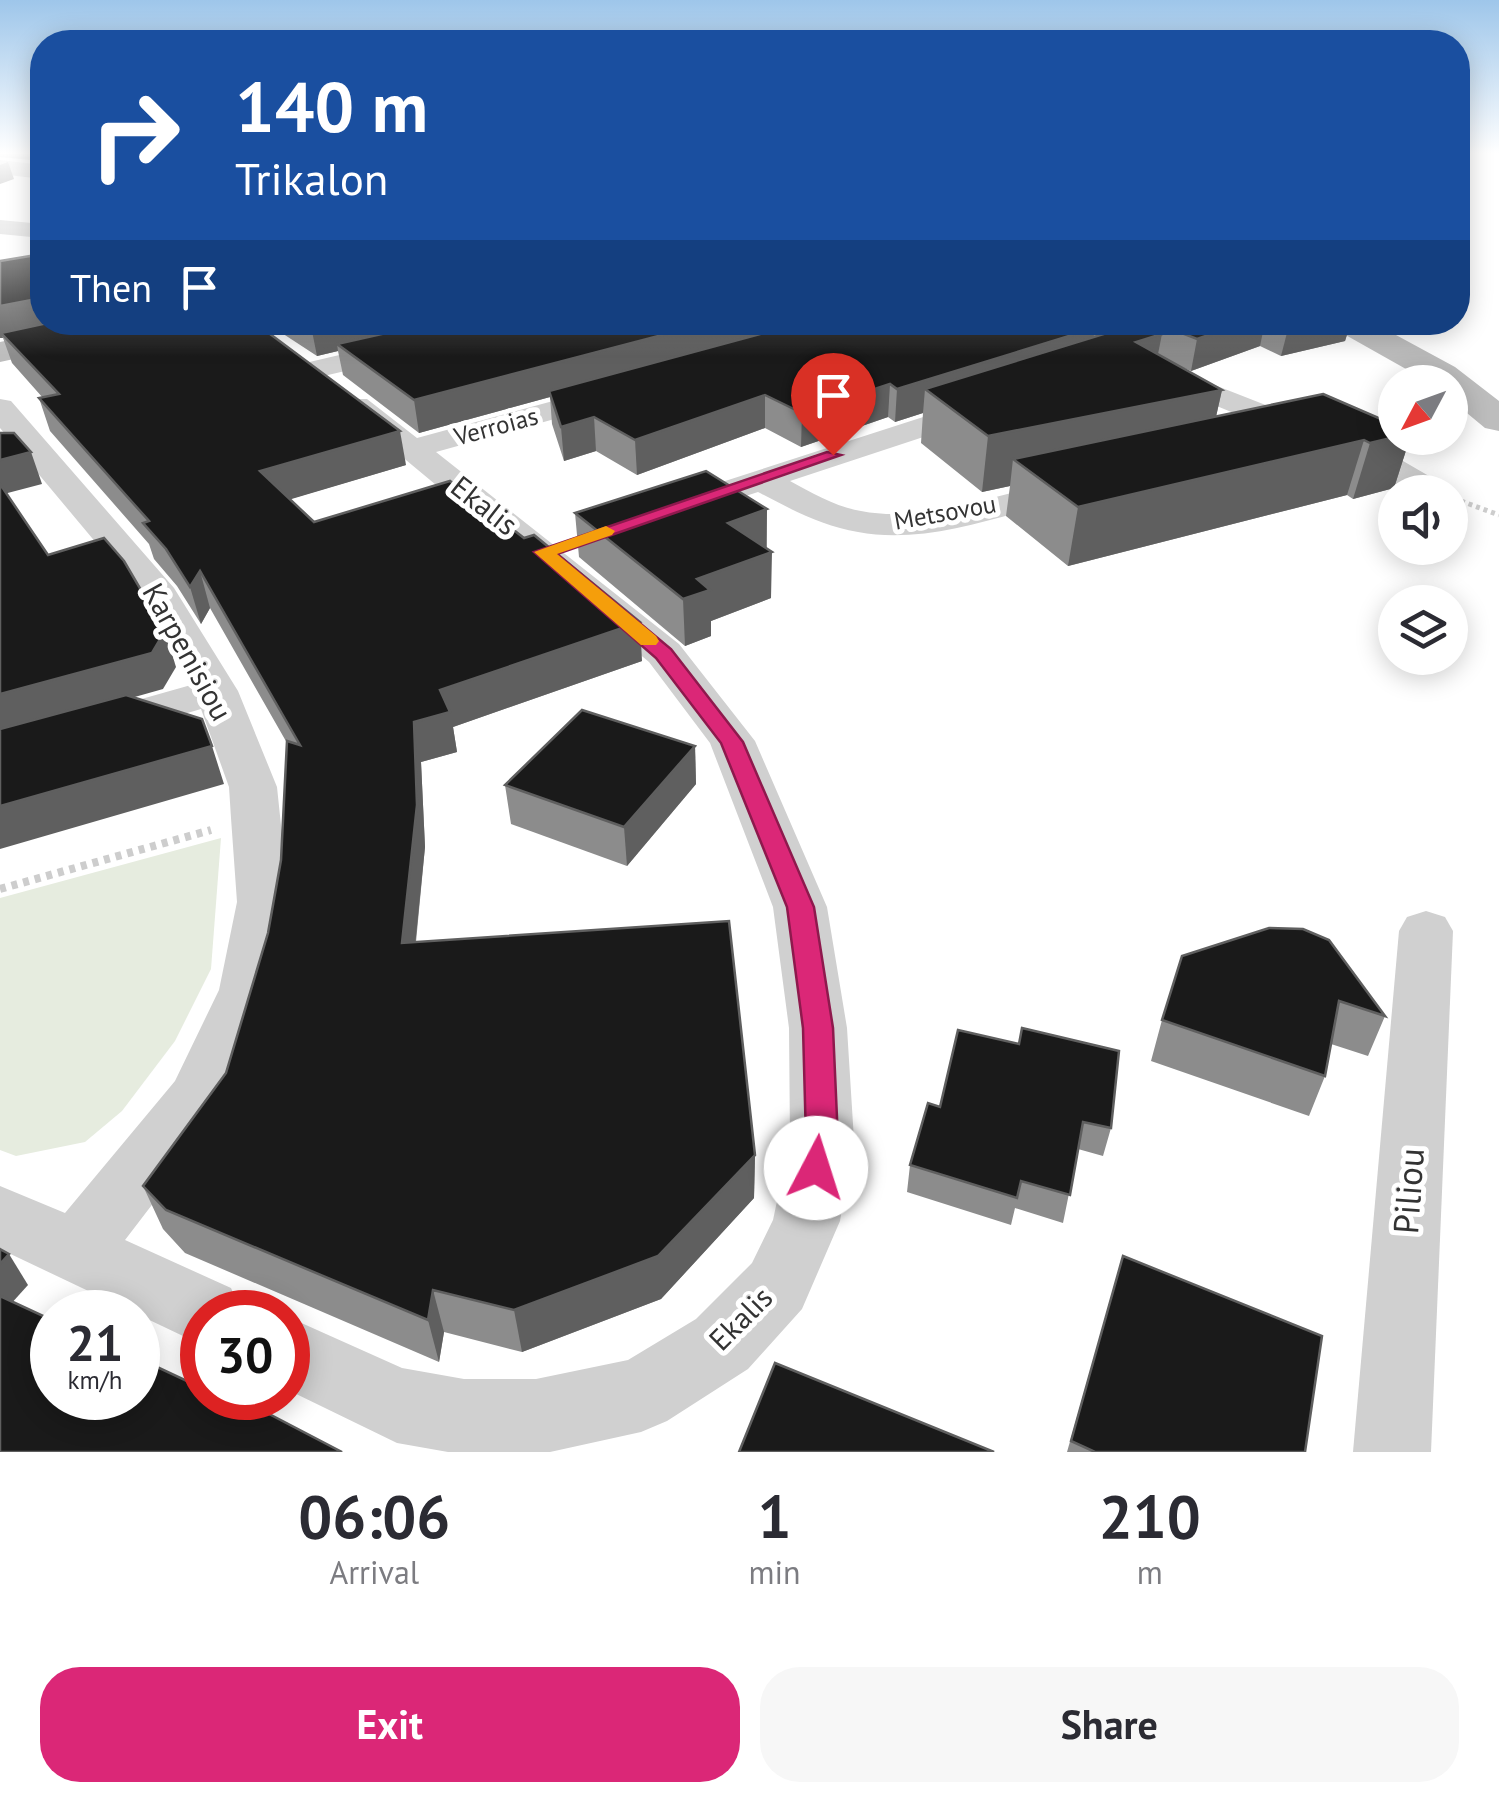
<!DOCTYPE html>
<html lang="en">
<head>
<meta charset="utf-8">
<style>
  :root { --surface:#fff; --page:#f7f7f7; --text:#2b2b33; --muted:#7c7c81; --accent:#db2777 }
  body { margin:0; font-family:"PT Sans",sans-serif; background:var(--page); color:var(--text); height:100vh; display:flex; flex-direction:column; font-size:38px; white-space:nowrap }
  * { box-sizing:border-box; margin:0 }
  p { font-size:32px; color:var(--muted) }
  .icon { flex:none; width:55px; height:55px; fill:none; stroke:currentColor; stroke-width:2; stroke-linecap:round; stroke-linejoin:round }
  .map { position:relative; height:1452px; overflow:hidden }
  .panel { display:flex; flex-direction:column; background:var(--surface); flex:1 }
  .panel>* { flex:none }
  .guide { position:absolute; left:30px; top:30px; width:1440px; height:305px; border-radius:40px; box-shadow:0 5px 25px #0003; background:#1a4fa0; color:#fff; overflow:hidden }
  .needle { width:65px; rotate:229deg }
  .tools { position:absolute; left:1378px; top:365px; display:grid; gap:20px }
  .tools a { display:grid; place-items:center; width:90px; height:90px; border-radius:50%; background:var(--surface); box-shadow:0 5px 25px #0003; font-size:50px }
  .speed { position:absolute; left:30px; top:1290px; display:flex; gap:20px; font-size:50px; font-weight:700; text-align:center }
  .speed>* { display:grid; place-content:center; width:130px; height:130px; border-radius:50%; background:var(--surface); box-shadow:0 5px 25px #0003; line-height:1 }
  .speed small { font-size:25px; font-weight:400 }
  .speed .limit { border:15px solid #d22; background:#fff; color:#111 }
  .pin { position:absolute; display:grid; place-items:center; width:85px; height:85px; color:#fff; margin:-102px -42px; border-radius:50% 50% 50% 0; rotate:-45deg; box-shadow:0 0 10px #0007 }
  .pin .icon { rotate:45deg }
  .me { position:absolute; width:110px; margin:-55px; rotate:5deg; stroke-linejoin:round; filter:drop-shadow(0 0 8px #0008) }
  .turn { display:flex; align-items:center; gap:35px; height:210px; padding:0 40px; font-size:45px }
  .turn .icon { width:130px; height:130px; stroke-width:2.5 }
  .turn b { display:block; font-size:70px; line-height:85px }
  .then { display:flex; align-items:center; height:95px; padding:0 40px; background:#0003; gap:20px; font-size:38px }
  .eta { display:flex; justify-content:space-evenly; align-items:center; height:170px; text-align:center }
  .eta b { font-size:60px; font-weight:700; line-height:70px }
  .button { display:flex; gap:20px; margin-top:auto; padding:20px 40px }
  .button a { flex:1; height:115px; border-radius:40px; background:var(--accent); color:#fff; font-size:40px; font-weight:700; line-height:115px; text-align:center }
  .button a+a { background:var(--page); color:var(--text) }
  .map>svg:first-child { display:block }
  .green { fill:#e6ecdf }
  .lines { fill:none; stroke-linecap:round; stroke-linejoin:round }
  .path-far1 { stroke:#cdcdcd; stroke-width:5; stroke-dasharray:4 4; stroke-linecap:butt }
  .path { stroke:#cdcdcd; stroke-width:8; stroke-dasharray:6 6; stroke-linecap:butt }
  .street { fill:#d0d0d0; fill-rule:evenodd }
  .secondary { fill:#bdbdbd; fill-rule:evenodd }
  .wall { fill:#8c8c8c }
  .shaded-wall { fill:#5f5f5f }
  .building { fill:#1a1a1a; stroke:#5f5f5f; stroke-width:2.5 }
  .route { fill:#db2777; stroke:#8e194d; stroke-width:2.5 }
  .slow { fill:#f59e0b }
  .labels { text-anchor:middle; stroke-width:10; stroke-linejoin:round; paint-order:stroke }
  .far-street-label { font-size:25px; fill:#333; stroke:#fff }
  .street-label { font-size:30px; fill:#333; stroke:#fff }
  .near-street-label { font-size:35px; fill:#333; stroke:#fff }
</style>
</head>
<body>
<div class="map">
<svg width="1499" height="1452" viewBox="0 0 1499 1452">
  <rect width="100%" height="100%" fill="#fff"/>
  <path class="green" d="M221,838L211,969L175,1041L122,1111L85,1142L16,1156L0,1150V898Z"/>
  <g class="lines">
    <path class="path-far1" d="M1461,501L1499,515"/>
    <path class="path" d="M0,889L211,830"/>
    <g class="street">
      <path d="M0,220L42,224V238L0,234Z"/>
      <path d="M480,322H531L528,328L311,379L301,376L296,370L301,364Z"/>
      <path d="M1166,366L1391,454L1441,483L1446,490L1409,492L1367,468L1156,381L1151,375L1156,369Z"/>
      <path d="M608,386L619,389L623,395L619,401L436,452L679,644L755,741L827,907L847,1028L854,1140L840,1221L802,1309L748,1369L667,1421L641,1432L550,1452H448L397,1443L288,1390V1317L402,1368L464,1379H536L628,1360L696,1319L752,1263L773,1220L790,1140L789,1028L773,907L710,743L649,662L341,406L345,399H367L417,438Z"/>
      <path d="M0,399L11,401L174,588L238,691L277,787L289,902L275,990L220,1116L125,1240L231,1288L241,1312H202V1345L0,1249V1186L65,1213L175,1081L219,990L237,902L231,818L229,787L201,709L0,768V739L191,685L138,593L0,428Z"/>
      <path d="M979,399L990,401L994,408L990,415L790,481C812,493 836,507 861,511C927,524 1003,493 1067,478L1079,481L1084,488L1079,495C1011,512 929,546 858,532C822,526 790,509 758,492L678,518L666,514L660,507L666,500Z"/>
      <path d="M1426,911L1445,917L1453,931L1431,1452H1353L1399,931L1407,917Z"/>
    </g>
    <g class="secondary">
      <path d="M0,160L42,165V179L0,174Z"/>
      <path d="M91,322H156L152,329L0,362V342Z"/>
      <path d="M1331,322H1372L1455,367L1499,401V431L1485,428L1450,399V382H1429L1335,329Z"/>
    </g>
  </g>
  <g class="wall">
    <path d="M0,152H42V161L0,157Z"/>
    <path d="M0,261L42,322L406,465L290,499L314,522L642,661L453,727L457,752L421,762L425,847L416,942L755,1155L754,1198L661,1299L522,1352L444,1332L439,1362L185,1253L163,1229L143,1186L226,1073L268,933L281,860L287,743L210,608L201,624L177,586L154,559L149,544L50,431L39,398H43L12,363L3,338H0Z"/>
    <path d="M265,322H794V325L805,322H1351L1345,341L1281,356L1260,346L1191,371L1179,366L1222,390L1216,417L1395,438H1410L1394,488L1353,499L1347,495L1068,566L1006,516L1010,486L982,492L921,443L923,413L895,422L888,417L801,447L765,428L637,475L596,451L564,461L552,424L550,397L419,433L343,375L338,351L317,356Z"/>
    <path d="M767,509V549L771,598L711,621V636L685,646L579,557L575,513Z"/>
    <path d="M695,746L696,784L627,866L511,824L505,785Z"/>
    <path d="M1269,928L1385,1016L1368,1056L1331,1044L1325,1076L1309,1116L1151,1061L1162,1020Z"/>
    <path d="M958,1030L1111,1128L1103,1156L1078,1149L1063,1223L1015,1208L1011,1225L907,1192L910,1165L940,1107Z"/>
    <path d="M1123,1256L1305,1452H1067Z"/>
  </g>
  <g class="shaded-wall">
    <path d="M8,162L14,179L0,184V165Z"/>
    <path d="M42,298V322H71L1,333L3,338H0V306Z"/>
    <path d="M326,322H461L337,344L338,351L317,356L311,326Z"/>
    <path d="M712,322H794V330L549,391L550,397L419,433L414,400Z"/>
    <path d="M1247,322H1265L1260,346L1191,371L1197,339Z"/>
    <path d="M1301,322H1351L1345,341L1281,356L1289,325Z"/>
    <path d="M1095,328L1090,359L925,389L923,413L895,422L897,389Z"/>
    <path d="M1162,334L1152,384L1136,342Z"/>
    <path d="M890,384L888,417L801,447L802,413Z"/>
    <path d="M1222,390L1210,443L1013,459L1010,486L982,492L988,436Z"/>
    <path d="M765,395V428L637,475L635,440Z"/>
    <path d="M594,417L596,451L564,461L561,427Z"/>
    <path d="M400,431L406,465L268,506L260,471Z"/>
    <path d="M1395,437L1410,438L1394,488L1353,499L1370,443Z"/>
    <path d="M1364,440L1347,495L1068,566L1078,507Z"/>
    <path d="M31,452L42,484L0,495V460Z"/>
    <path d="M767,509L766,553L728,523Z"/>
    <path d="M772,552L771,598L711,621V636L685,646L683,599L697,579Z"/>
    <path d="M200,571L210,608L201,624L190,587Z"/>
    <path d="M640,622L642,661L453,727L457,752L421,762L425,847L411,986L402,943L414,722L440,690Z"/>
    <path d="M165,631L176,667L163,689L0,735V694Z"/>
    <path d="M212,746L224,784L0,849V867V806Z"/>
    <path d="M695,746L696,784L627,866L624,827Z"/>
    <path d="M755,1155L754,1198L661,1299L522,1352L514,1310Z"/>
    <path d="M9,1254L28,1285L0,1316V1264Z"/>
    <path d="M433,1290L444,1332L439,1362L428,1320Z"/>
  </g>
  <g class="building">
    <path d="M42,254V298L0,306V261Z"/>
    <path d="M52,322H254L400,431L260,471L314,522L450,481L524,538L534,535L640,622L440,690L450,712L414,722L417,805L402,943L729,921L755,1155L658,1256L514,1310L433,1290L428,1320L166,1210L143,1186L226,1073L268,933L281,860L287,741L300,745L200,571L190,587L166,549L143,523L149,521L39,398L59,394L1,333Z"/>
    <path d="M305,322H326L311,326Z"/>
    <path d="M435,322H712L414,400L337,344Z"/>
    <path d="M805,322H1081L1095,328L897,389L890,384L802,413L765,395L635,440L594,417L561,427L549,391Z"/>
    <path d="M1153,322H1247L1197,339Z"/>
    <path d="M1136,324L1162,334L1136,342L1222,390L988,436L925,389Z"/>
    <path d="M1323,394L1395,425V437L1370,443L1364,440L1078,507L1013,459Z"/>
    <path d="M0,433H14L31,452L0,460Z"/>
    <path d="M706,471L767,509L728,523L772,552L697,579L710,590L683,599L575,513Z"/>
    <path d="M0,484L48,555L104,538L124,561L165,631L152,653L0,694Z"/>
    <path d="M126,695L202,719L212,746L0,806V729Z"/>
    <path d="M582,710L695,746L624,827L505,785Z"/>
    <path d="M1269,928L1303,929L1329,940L1385,1016L1339,1001L1325,1076L1162,1020L1182,956Z"/>
    <path d="M1022,1028L1119,1051L1111,1128L1083,1122L1070,1195L1021,1181L1017,1198L910,1165L928,1103L940,1107L958,1030L1019,1044Z"/>
    <path d="M0,1249L9,1254L0,1264Z"/>
    <path d="M1123,1256L1322,1336L1305,1452H1095L1071,1441Z"/>
    <path d="M0,1296L52,1320V1398H138V1358L202,1388V1398H224L243,1406L246,1402L342,1452H0Z"/>
    <path d="M775,1363L994,1452H739Z"/>
  </g>
  <linearGradient id="sky" x2="0" y2="1"><stop stop-color="#9ec6ea"/><stop offset="0.43" stop-color="#fff"/><stop offset="1" stop-color="#fff" stop-opacity="0"/></linearGradient>
  <rect width="1499" height="356" fill="url(#sky)"/>
  <path class="route" d="M827,452L841,455L557,554L671,649L743,742L814,907L833,1028L838,1140L828,1178L816,1182L805,1178L800,1168L806,1140L803,1028L787,907L721,743L656,658L534,552Z"/>
  <path class="slow" d="M606,526L615,531L612,535L557,554L656,636L659,641L656,645H641L534,552Z"/>
  <g class="labels">
    <g class="far-street-label">
      <text transform="translate(496 426) rotate(-15)" y="9">Verroias</text>
      <text transform="translate(945 512) rotate(-10)" y="9">Metsovou</text>
    </g>
    <g class="street-label">
      <text transform="translate(484 506) rotate(38)" y="10">Ekalis</text>
      <text transform="translate(187 652) rotate(61)" y="10">Karpenisiou</text>
      <text transform="translate(741 1319) rotate(-45)" y="10">Ekalis</text>
    </g>
    <g class="near-street-label">
      <text transform="translate(1409 1191) rotate(-86)" y="12">Piliou</text>
    </g>
  </g>
</svg>
<div class="tools">
<a><svg class="needle" viewBox="-14 -14 28 28"><path d="M0-13l5 13h-10z" fill="#e53935"/><path d="M0 13l5-13h-10z" fill="#7c7c81"/></svg></a>
<a><svg class="icon" aria-label="sound" viewBox="0 0 24 24"><path d="M4 9h4l5-4v14l-5-4H4zM17 9q2 3 0 6"/></svg></a>
<a><svg class="icon" aria-label="layers" viewBox="0 0 24 24"><path d="M12 4l9 5-9 5-9-5zM3 14l9 5 9-5"/></svg></a>
</div>
<div class="speed"><div>21<small>km/h</small></div><div class="limit">30</div></div>
<div class="pin" style="left:833px;top:455px;background:#d93025"><svg class="icon" aria-label="arrive" viewBox="0 0 24 24"><path d="M6 21V4h12l-3 4 3 4H6"/></svg></div>
<svg class="me" style="left:816px;top:1168px" viewBox="-20 -20 40 40"><circle r="19" fill="#fff"/><path d="M0-13L10 11 0 6-10 11z" fill="#db2777"/></svg>
<div class="guide">
<div class="turn"><svg class="icon" aria-label="right" viewBox="0 0 24 24"><path d="M7 20v-9h11M14 6l5 5-5 5"/></svg><div><b>140 m</b>Trikalon</div></div>
<div class="then">Then<svg class="icon" aria-label="arrive" viewBox="0 0 24 24"><path d="M6 21V4h12l-3 4 3 4H6"/></svg></div>
</div>
</div>
<section class="panel">
<div class="eta">
<div><b>06:06</b><p>Arrival</p></div>
<div><b>1</b><p>min</p></div>
<div><b>210</b><p>m</p></div>
</div>
<div class="button"><a>Exit</a><a>Share</a></div>
</section>
</body>
</html>
